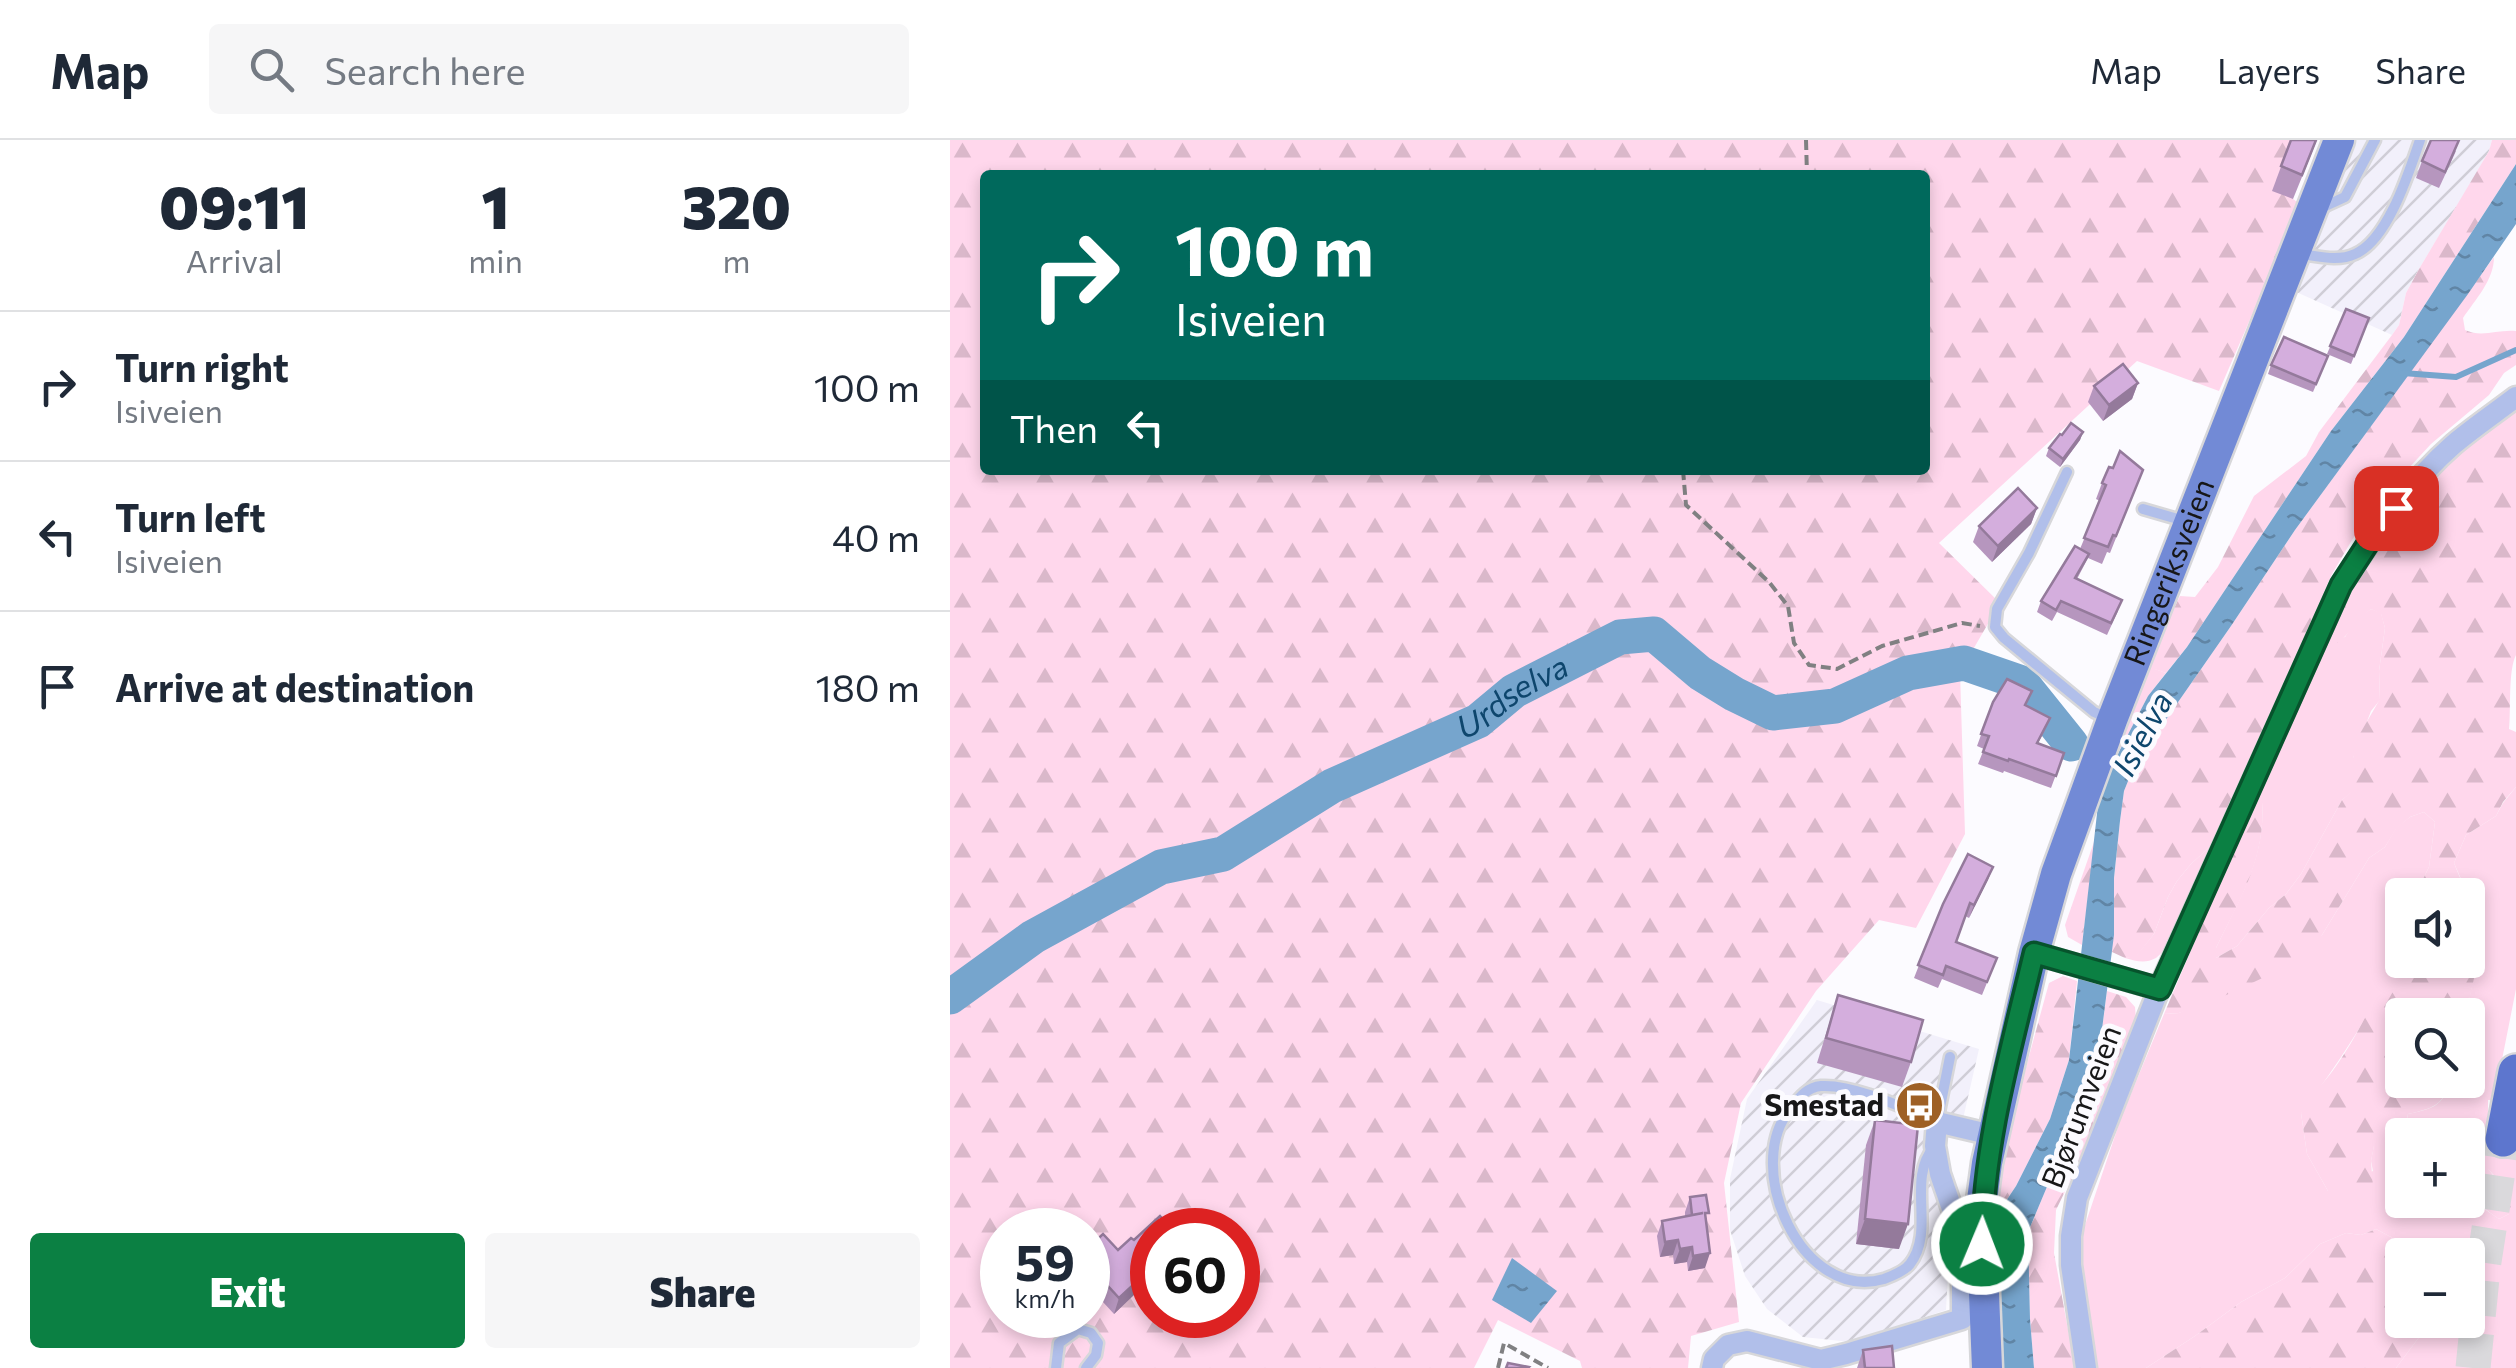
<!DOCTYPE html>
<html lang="en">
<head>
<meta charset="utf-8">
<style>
  :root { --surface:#fff; --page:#f6f6f7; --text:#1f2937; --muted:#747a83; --line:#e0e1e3; --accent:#0b8043 }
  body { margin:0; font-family:Commissioner,sans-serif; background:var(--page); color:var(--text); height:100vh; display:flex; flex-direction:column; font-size:38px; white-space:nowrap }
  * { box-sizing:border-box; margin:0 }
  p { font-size:32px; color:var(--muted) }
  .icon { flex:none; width:55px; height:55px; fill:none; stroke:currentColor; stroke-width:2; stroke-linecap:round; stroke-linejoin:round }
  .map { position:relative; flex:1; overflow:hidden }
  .drawer { display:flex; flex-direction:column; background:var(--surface); width:950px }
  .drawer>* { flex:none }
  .guide { position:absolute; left:30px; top:30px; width:950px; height:305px; border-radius:10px; box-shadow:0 5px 15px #0003; background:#00695c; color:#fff; overflow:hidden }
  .controls { position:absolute; left:1435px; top:738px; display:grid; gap:20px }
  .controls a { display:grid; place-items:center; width:100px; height:100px; border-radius:10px; background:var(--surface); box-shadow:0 5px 15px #0003; font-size:50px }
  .speed { position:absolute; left:30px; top:1068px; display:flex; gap:20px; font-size:50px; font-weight:700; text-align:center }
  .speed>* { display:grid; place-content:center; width:130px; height:130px; border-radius:50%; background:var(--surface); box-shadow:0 5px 15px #0003; line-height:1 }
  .speed small { font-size:25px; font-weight:400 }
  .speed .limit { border:15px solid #d22; background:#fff; color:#111 }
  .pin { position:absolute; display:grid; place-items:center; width:85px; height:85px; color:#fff; margin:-42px; border-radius:20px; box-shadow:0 5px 15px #0006 }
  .me { position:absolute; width:110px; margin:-55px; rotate:1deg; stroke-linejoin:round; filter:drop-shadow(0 0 8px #0008) }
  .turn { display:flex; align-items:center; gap:35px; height:210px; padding:0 30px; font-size:45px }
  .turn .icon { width:130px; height:130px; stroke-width:2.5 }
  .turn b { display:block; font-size:70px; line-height:85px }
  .then { display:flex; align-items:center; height:95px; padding:0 30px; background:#0003; gap:20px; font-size:38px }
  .eta { display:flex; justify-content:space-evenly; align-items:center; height:170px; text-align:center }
  .eta b { font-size:60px; font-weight:800; line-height:70px }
  .button { display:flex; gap:20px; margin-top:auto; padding:20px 30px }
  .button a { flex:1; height:115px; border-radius:10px; background:var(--accent); color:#fff; font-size:40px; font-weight:800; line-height:115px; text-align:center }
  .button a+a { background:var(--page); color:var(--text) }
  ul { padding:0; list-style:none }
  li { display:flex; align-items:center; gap:30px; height:150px; padding:0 30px; border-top:2px solid var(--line) }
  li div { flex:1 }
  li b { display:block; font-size:38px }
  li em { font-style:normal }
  header { display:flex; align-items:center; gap:60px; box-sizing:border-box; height:140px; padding:0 50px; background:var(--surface); border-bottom:2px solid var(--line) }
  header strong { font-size:48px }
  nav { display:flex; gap:55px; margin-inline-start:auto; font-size:35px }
  .search { width:700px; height:90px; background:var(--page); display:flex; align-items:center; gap:25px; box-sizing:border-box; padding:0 35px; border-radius:10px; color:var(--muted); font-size:38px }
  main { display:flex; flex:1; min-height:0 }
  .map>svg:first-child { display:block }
  .industrial { fill:url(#industrial-furrows) }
  .green { fill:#ffd7ec }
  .forest { fill:url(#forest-firs); fill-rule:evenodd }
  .water { fill:url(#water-ripples) }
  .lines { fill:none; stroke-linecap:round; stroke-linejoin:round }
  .stream { stroke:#76a5cd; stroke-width:6 }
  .river { stroke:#76a5cd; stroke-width:35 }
  .highway-tunnel { stroke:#dad9dc; stroke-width:35; stroke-dasharray:35 18; stroke-linecap:butt }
  .lane-casing { stroke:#d7d7da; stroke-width:15 }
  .street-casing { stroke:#d7d7da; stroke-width:25 }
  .primary-casing { stroke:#d7d7da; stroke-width:35 }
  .highway-casing { stroke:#d7d7da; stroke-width:40 }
  .path { stroke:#808082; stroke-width:4; stroke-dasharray:10 5; stroke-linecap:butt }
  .lane { stroke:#b1bfea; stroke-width:10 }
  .street { stroke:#b1bfea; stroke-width:20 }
  .primary { stroke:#728ad6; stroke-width:30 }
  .highway { stroke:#5d76ce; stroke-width:35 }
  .wall { fill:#b696be }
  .shaded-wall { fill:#947a9b }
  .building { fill:#d4aedd; stroke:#947a9b; stroke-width:2.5 }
  .route-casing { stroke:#07532c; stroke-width:25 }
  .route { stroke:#0b8043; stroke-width:18 }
  .labels { text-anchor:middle; stroke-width:10; stroke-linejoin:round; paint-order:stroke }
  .street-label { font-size:30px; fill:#171718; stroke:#fcfbff }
  .poi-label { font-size:30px; font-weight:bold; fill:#171718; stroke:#fcfbff; text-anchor:end }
  .water-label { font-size:32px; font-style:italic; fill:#0e466d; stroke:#fcfbff }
</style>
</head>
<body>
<header>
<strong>Map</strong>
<div class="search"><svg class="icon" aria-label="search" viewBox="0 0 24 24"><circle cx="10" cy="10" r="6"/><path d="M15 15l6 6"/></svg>Search here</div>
<nav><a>Map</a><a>Layers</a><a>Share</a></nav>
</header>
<main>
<section class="drawer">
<div class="eta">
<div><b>09:11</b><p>Arrival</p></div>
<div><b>1</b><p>min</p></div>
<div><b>320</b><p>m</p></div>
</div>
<ul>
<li><svg class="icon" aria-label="right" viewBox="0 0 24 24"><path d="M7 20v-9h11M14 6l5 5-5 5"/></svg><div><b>Turn right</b><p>Isiveien</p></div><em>100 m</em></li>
<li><svg class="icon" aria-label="left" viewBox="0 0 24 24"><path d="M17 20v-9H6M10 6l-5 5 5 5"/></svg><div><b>Turn left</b><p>Isiveien</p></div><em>40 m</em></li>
<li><svg class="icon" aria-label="arrive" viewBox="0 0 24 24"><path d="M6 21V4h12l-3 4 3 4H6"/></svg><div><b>Arrive at destination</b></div><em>180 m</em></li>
</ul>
<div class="button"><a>Exit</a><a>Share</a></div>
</section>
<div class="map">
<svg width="1566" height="1228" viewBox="0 0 1566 1228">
  <defs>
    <pattern id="industrial-furrows" width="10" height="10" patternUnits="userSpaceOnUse" patternTransform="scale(2.5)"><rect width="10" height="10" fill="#f2f0fb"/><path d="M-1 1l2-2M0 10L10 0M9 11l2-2" fill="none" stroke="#cfcdd6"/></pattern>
    <pattern id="forest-firs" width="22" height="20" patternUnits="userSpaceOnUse" patternTransform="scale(2.5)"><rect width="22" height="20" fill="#ffd7ec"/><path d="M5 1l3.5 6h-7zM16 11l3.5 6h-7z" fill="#dab8ca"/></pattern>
    <pattern id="water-ripples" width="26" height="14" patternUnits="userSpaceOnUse" patternTransform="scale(2.5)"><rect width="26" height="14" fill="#76a5cd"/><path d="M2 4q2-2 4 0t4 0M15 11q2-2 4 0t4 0" fill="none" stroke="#6085a5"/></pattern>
  </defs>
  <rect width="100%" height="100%" fill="#fcfbff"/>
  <g class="industrial">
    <path d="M1403,0H1542L1539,11L1520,44L1469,129L1456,153L1449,185L1442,195L1344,151Z"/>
    <path d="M867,860L1029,909L1013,979L993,995L978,1028L1000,1097L996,1170L901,1202L853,1197L817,1169L795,1136L780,1090V1039L797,959Z"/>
  </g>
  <g class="green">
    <path d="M1421,469L1431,473L1435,488L1429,531L1430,560L1421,571L1403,618V651L1392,660L1351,734L1336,754L1319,768L1287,806L1266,818V808C1289,760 1316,717 1312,662H1304L1342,581L1375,501L1395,497L1407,479Z"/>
    <path d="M1199,519L1205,529L1216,533L1198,556L1160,629Z"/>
    <path d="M1566,647V849L1544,960H1538V986L1566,1000V1228H1446L1482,1180H1518V1115H1512L1503,1102C1482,1108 1478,1115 1455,1115L1441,1097L1426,1089L1411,1095L1396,1093L1370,1104L1335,1138L1291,1162L1245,1196L1196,1228H1145L1131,1127L1130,1100L1171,978L1214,874L1229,873L1372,795L1419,718L1435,707L1446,688L1460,677L1474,672L1485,682L1479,727L1465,755H1452C1452,765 1454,776 1452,787C1447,840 1384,930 1351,973L1357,1014L1378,1051L1423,1031L1421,1021L1424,1005L1452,1002V1060H1518V1048L1536,1070L1549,1079L1559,1074L1550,1042L1529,1019L1506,978L1496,982L1493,995H1454L1458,974C1484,968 1492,967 1502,940H1518L1516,875L1522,845V789L1518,783V755L1504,723L1516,695L1546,676L1553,663Z"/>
    <path d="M1264,703C1253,728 1226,805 1206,818C1195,824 1186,821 1175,818L1186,816L1204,794L1218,757L1227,741L1241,724Z"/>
  </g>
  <g class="forest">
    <path d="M0,0H1341L1343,59L1350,64L1269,251L1187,221L989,403L1050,463L1010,532L1015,694L966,788L929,780L866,851L791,963L774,1043L789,1182L741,1196L738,1228H632L630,1221L548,1180L524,1228H0ZM35,35H975V330H35ZM52,1090H138V1175H52ZM202,1090H288V1175H202Z"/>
    <path d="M1542,0H1566V24L1454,197L1381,291L1237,507L1216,533L1204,529L1199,519L1230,456L1245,457L1268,427L1304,356L1356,316L1369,292L1442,195L1449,185L1456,153L1469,129L1539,11Z"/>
    <path d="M1544,117C1544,140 1525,160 1513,178L1515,190C1532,198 1548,189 1566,191V225L1554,233L1539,255L1481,304L1432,357L1402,400L1382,434L1264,703L1241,724L1227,741L1218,757L1204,794L1186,817L1175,818L1162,812L1164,738L1170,681L1174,651L1185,624L1281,486L1345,390Z"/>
    <path d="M1566,266V515C1558,530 1561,570 1559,589L1566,592V647L1553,662L1546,676L1516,695L1504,723L1517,755H1465L1479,727L1485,682L1474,672L1460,677L1446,689L1435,707L1419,718L1372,795L1342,824L1270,858L1229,873L1214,874L1304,662H1312C1316,718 1290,759 1266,808V818L1287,806L1319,768L1336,754L1351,734L1392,660L1402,651L1403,618L1408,597L1430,559L1429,531L1435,488L1431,474L1421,469C1408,479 1401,492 1388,503L1375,501L1415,422L1454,373L1511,308Z"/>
    <path d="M1145,699L1132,805L1118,797L1115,785Z"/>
    <path d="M1518,758C1520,771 1513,786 1528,791L1531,806L1516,875H1452V940H1502C1492,966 1484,968 1458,974L1452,1002L1424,1006L1421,1021L1423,1047L1410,1054L1378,1051L1357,1014L1351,973L1354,960C1391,938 1441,831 1452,788V820H1518Z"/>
    <path d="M1113,836L1127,841L1119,920L1100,979L1066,1046L1044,1079L1055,1004L1099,843Z"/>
    <path d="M1157,851L1176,857L1185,867L1186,880L1174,918L1136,1008L1106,1070L1104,1113L1125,1228H1084L1080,1179L1078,1092L1112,1011L1128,986L1148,921Z"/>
    <path d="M1518,999C1531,1022 1549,1040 1562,1063L1559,1074L1549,1079C1511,1053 1517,1041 1518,999Z"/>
    <path d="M1426,1089L1441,1097L1455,1115H1452V1180H1482L1446,1228H1196L1245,1196L1291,1162L1335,1138L1370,1104L1396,1093L1411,1095Z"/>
  </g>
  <g class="water">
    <path d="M1566,24V84L1518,154L1345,390L1281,486L1185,624L1174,651L1170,681L1164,738V795L1148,921L1128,986L1112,1011L1078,1092L1080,1179L1084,1228H1047L1044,1079L1066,1046L1100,979L1119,920L1149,656L1160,629L1198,556L1237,507L1381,291L1454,197Z"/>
    <path d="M562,1118L607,1151L581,1183L542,1160Z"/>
  </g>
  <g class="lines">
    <path class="stream" d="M1453,233L1506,237L1566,210"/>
    <path class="river" id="s1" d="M0,857L83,797L211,727L273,714L382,646L528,581L564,551L670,497L704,494L750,533L784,554L823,573L885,566L958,533L1014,523L1072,543L1121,604"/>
    <path class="highway-tunnel" d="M1523,1228L1533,1128L1553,999"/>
    <defs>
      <g id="lane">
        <path d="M1371,68L1395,57L1425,0"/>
        <path d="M1351,114C1368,116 1388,122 1405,114C1438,100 1459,32 1470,0"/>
        <path d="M1117,332L1079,413L1047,469L1045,487L1054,498L1144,572L1158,578"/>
        <path d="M1193,369L1238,382"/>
        <path d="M984,1007C956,1040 986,1090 960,1124C955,1131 942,1136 934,1139C852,1163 791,1027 841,968C849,958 857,947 871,946C904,944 956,969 987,982L1000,917"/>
        <path d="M106,1228L109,1203L128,1189L141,1193L148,1203L146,1215L136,1228"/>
      </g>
      <g id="street">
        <path d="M1084,813L1209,849"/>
        <path d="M762,1228L764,1219L778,1205L797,1201L871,1220L896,1214L1012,1179V1098L990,1034L985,1006L987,982L1042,995"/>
        <path d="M1136,1228L1121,1125V1096L1127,1058L1209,849L1391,445C1424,395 1458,344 1504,304C1523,288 1545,273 1566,257"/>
      </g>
      <g id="primary">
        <path id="s2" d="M1037,1228L1032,1104V1060L1037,1023L1084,813L1106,734L1162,580L1389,0"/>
      </g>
      <path id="highway" d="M1553,999L1566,932"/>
    </defs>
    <use href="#lane" class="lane-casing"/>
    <use href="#street" class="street-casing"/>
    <use href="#primary" class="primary-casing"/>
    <use href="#highway" class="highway-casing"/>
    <g class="path">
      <path d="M856,0L857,35"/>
      <path d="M733,330L736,365L819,442L838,466L844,503L859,525L887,529L932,506L1012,483L1030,486"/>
      <path d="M548,1228L554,1203L598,1228"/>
    </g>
    <use href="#lane" class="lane"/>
    <use href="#street" class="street"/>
    <use href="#primary" class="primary"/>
    <use href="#highway" class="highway"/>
  </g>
  <g class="wall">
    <path d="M1341,0H1367L1343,59L1322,51Z"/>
    <path d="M1506,11L1489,48L1466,38L1472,21Z"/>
    <path d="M1396,169L1419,178L1401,224L1377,214Z"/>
    <path d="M1378,216L1363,252L1318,234L1321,225Z"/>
    <path d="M1188,243L1182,259L1153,281L1138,262L1144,246Z"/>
    <path d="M1133,292L1130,300L1110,327L1096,316L1099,308Z"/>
    <path d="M1163,328L1193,330L1160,413L1157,412L1152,424L1138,418L1127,439L1168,471L1157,495L1107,472L1102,481L1087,472L1091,461L1130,409L1150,361L1146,359L1152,343Z"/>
    <path d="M1087,368L1081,384L1042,422L1023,402L1029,386Z"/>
    <path d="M1043,562L1077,565L1095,590L1088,603L1114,613L1101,648L1054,631L1053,633L1028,624L1034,609L1027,606Z"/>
    <path d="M1043,727L1019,778L1015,776L1006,802L1047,818L1032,855L992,839L988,848L964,838L993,764Z"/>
    <path d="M888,855L961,922L952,947L867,923Z"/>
    <path d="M925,980L949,1109L906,1104L916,1005Z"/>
    <path d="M740,1057L756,1081L755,1128L738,1131L737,1122L724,1124L723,1115L710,1117L707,1096L712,1081L735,1077V1072Z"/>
    <path d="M202,1090V1143L191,1154L188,1151L164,1174L142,1150L143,1145L138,1139V1108L168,1110Z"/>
    <path d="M913,1210L944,1228H907Z"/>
  </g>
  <g class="shaded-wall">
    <path d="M1188,243L1182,259L1153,281L1159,265Z"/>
    <path d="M1133,292L1130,300L1110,327L1113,319Z"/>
    <path d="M1087,368L1081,384L1042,422L1048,406Z"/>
    <path d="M1043,727L1038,740L1019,778L1024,765Z"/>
    <path d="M915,1079L958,1084L949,1109L906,1104Z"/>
    <path d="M728,1100L723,1115L710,1117L715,1102Z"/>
    <path d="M742,1107L737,1122L724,1124L730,1109Z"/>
    <path d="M760,1113L755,1128L738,1131L743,1116Z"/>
    <path d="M202,1132V1143L191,1154L196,1138Z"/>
    <path d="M194,1135L188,1151L164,1174L169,1158Z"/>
  </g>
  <g class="building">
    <path d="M1341,0H1366L1352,35L1331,26Z"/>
    <path d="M1481,0H1509L1495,32L1472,21Z"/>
    <path d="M1396,169L1419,178L1404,216L1380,206Z"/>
    <path d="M1334,197L1378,216L1366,244L1321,225Z"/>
    <path d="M1173,224L1188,243L1159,265L1144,246Z"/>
    <path d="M1121,283L1133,292L1113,319L1099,308L1110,294L1112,295Z"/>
    <path d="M1170,311L1193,330L1166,396L1163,395L1158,407L1134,398L1156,345L1152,343L1159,327L1163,328Z"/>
    <path d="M1068,348L1087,368L1048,406L1029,386Z"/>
    <path d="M1125,406L1139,414L1125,438L1172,460L1161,483L1111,461L1106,470L1091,461Z"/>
    <path d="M1057,539L1082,551L1075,565L1100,578L1087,603L1114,613L1106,636L1059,619L1058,621L1033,612L1039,596L1031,594L1043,562Z"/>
    <path d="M1018,714L1043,727L1024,765L1020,763L1006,802L1047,818L1037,842L996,826L993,835L968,825L993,764Z"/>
    <path d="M888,855L973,880L961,922L876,898Z"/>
    <path d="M925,980L968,985L958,1084L915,1079Z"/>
    <path d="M756,1055L759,1073H755L760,1113L743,1116L742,1107L730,1109L728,1100L715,1102L712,1081L753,1073L742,1075L740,1057Z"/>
    <path d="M210,1076L223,1090H202V1132L196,1138L194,1135L169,1158L147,1134L151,1131L138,1117V1108L153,1094L168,1110L181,1098L184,1100Z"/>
    <path d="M942,1206L944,1228H915L913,1210Z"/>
    <path d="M558,1223L579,1227L578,1228H556Z"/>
  </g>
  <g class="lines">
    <defs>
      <path id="route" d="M1032,1104C1033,1005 1061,909 1084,813L1210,849L1391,445L1426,391L1446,368"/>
    </defs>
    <use href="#route" class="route-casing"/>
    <use href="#route" class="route"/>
  </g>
  <defs>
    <symbol id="bus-disc" viewBox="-11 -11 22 22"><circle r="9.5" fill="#9e6025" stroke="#fcfbff"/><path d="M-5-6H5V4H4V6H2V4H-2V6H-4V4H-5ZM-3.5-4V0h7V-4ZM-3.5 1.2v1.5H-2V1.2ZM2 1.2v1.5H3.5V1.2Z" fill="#fff"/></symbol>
  </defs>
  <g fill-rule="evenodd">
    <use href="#bus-disc" x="942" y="938" width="55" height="55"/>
  </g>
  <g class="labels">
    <g class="street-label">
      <text dy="10" stroke="none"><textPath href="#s2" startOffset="825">Ringeriksveien</textPath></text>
      <text transform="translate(1132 967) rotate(-69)" y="10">Bjørumveien</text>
    </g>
    <g class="poi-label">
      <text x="934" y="976">Smestad</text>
    </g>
    <g class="water-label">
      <text dy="11" stroke="none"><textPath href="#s1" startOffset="642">Urdselva</textPath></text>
      <text transform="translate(1193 594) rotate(-62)" y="11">Isielva</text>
    </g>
  </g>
</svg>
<div class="controls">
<a><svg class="icon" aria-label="sound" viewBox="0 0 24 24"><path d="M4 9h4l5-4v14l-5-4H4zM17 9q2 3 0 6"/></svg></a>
<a><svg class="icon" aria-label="search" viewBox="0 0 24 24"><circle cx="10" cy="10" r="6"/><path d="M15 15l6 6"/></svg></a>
<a>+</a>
<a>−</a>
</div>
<div class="speed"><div>59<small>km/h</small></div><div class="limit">60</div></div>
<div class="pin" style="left:1446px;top:368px;background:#d93025"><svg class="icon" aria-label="arrive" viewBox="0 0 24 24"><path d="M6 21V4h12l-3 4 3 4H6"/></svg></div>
<svg class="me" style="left:1032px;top:1104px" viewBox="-20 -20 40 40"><circle r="17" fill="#0b8043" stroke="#fff" stroke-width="3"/><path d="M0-11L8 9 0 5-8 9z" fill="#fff"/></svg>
<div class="guide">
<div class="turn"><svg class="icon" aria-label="right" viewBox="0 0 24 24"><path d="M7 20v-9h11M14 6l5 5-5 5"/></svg><div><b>100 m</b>Isiveien</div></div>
<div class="then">Then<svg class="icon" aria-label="left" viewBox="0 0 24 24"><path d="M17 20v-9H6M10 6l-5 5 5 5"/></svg></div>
</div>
</div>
</main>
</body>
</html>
